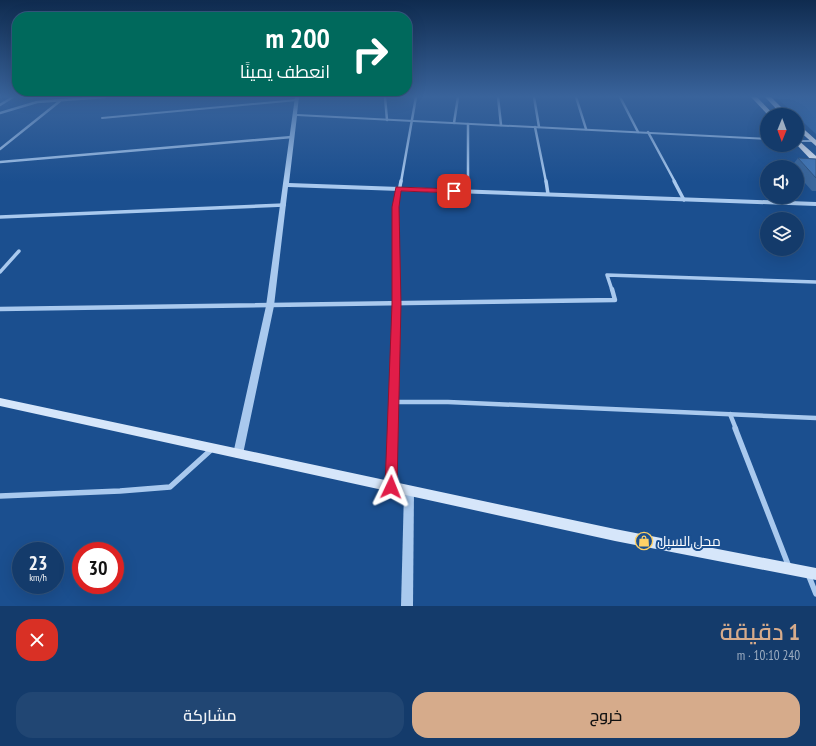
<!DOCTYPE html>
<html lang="ar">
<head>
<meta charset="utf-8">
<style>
  :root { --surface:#143b6b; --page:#214673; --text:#f1f3f6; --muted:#9dadc1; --line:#33557e; --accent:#d6ab8b }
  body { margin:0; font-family:"PT Sans Narrow",Cairo,sans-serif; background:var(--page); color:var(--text); direction:rtl; height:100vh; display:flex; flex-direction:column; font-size:15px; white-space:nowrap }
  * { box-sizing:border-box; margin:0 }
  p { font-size:13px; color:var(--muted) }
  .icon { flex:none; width:22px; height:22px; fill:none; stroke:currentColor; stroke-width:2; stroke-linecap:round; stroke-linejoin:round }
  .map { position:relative; height:606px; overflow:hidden; direction:ltr }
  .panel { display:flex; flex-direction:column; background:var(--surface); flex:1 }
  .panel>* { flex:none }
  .guide { position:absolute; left:12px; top:12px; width:400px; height:84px; border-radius:16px; box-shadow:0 4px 16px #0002,0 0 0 1px var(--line); direction:rtl; background:#00695c; color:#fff; overflow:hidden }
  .needle { width:26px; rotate:181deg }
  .tools { position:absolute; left:760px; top:108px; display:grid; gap:8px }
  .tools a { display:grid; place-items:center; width:44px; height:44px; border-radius:50%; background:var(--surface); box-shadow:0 4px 16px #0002,0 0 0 1px var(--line); font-size:20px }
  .speed { position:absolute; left:12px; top:542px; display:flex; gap:8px; font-size:20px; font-weight:700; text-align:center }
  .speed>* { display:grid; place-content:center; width:52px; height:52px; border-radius:50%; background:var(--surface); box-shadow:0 4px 16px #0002,0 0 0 1px var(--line); line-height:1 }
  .speed small { font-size:10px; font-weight:400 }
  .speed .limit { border:6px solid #d22; background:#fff; color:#111 }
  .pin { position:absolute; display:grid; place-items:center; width:34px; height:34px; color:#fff; margin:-17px; border-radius:8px; box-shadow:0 2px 6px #0006 }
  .me { position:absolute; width:44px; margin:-22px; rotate:2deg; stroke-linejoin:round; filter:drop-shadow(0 0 3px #0008) }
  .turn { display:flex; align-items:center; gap:14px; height:84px; padding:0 16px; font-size:18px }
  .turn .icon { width:52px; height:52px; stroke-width:2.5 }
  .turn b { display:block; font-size:28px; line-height:34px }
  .round { display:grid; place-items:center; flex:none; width:42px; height:42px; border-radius:16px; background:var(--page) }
  .overview { display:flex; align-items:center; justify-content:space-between; height:68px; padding:0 16px }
  h1 { font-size:24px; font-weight:600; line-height:30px; color:var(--accent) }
  .primary-button { display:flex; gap:8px; margin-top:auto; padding:8px 16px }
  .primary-button a { flex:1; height:46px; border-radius:16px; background:var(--accent); color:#111; font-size:16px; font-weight:600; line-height:46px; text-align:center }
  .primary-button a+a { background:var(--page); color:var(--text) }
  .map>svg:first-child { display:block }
  .green { fill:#2e69ad }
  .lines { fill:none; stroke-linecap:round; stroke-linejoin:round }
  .service { stroke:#a9c9ee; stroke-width:2 }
  .minor-far3 { stroke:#a9c9ee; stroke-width:2.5 }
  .minor-far2 { stroke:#a9c9ee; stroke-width:3.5 }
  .minor-far1 { stroke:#a9c9ee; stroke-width:4.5 }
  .minor { stroke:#a9c9ee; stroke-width:5.5 }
  .tertiary { fill:#a9c9ee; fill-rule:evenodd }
  .secondary { fill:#d6e6fa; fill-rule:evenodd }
  .primary { fill:#f0f6ff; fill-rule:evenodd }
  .wall { fill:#3a679d }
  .building { fill:#4478b7; stroke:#305480 }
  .route { fill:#e11d48; stroke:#92132f }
  .labels { text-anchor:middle; stroke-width:4; stroke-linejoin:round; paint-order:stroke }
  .near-poi-label { font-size:14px; fill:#fff; stroke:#1b4f8f; text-anchor:start }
</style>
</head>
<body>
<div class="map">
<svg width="816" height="606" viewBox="0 0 816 606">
  <rect width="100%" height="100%" fill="#1b4f8f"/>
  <path class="green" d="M776,97H816V134Z"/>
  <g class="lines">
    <path class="service" d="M102,118L297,100"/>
    <g class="minor-far3">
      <path d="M385,97L387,120"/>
      <path d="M498,97L501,125"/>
      <path d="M534,97L539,127"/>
      <path d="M576,97L586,129"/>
      <path d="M620,97L638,132"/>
      <path d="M0,105L13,97"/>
      <path d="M0,113L37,102L105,97"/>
      <path d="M454,123L458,97"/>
      <path d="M468,124V182"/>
      <path d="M535,127L546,182"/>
      <path d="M648,132L675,182"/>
      <path d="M0,149L60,101"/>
      <path d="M0,162L292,137"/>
      <path d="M401,182L416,97"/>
    </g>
    <g class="minor-far2">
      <path d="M468,181V191"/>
      <path d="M546,181L548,194"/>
      <path d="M674,181L684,200"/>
      <path d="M0,217L284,205"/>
      <path d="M0,272L19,251"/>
      <path d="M396,290V207L401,181"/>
      <path d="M612,290L607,275L816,282"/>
    </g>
    <g class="minor-far1">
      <path d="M0,309L615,300L612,289"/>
      <path d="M393,402H448L816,418"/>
      <path d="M730,414L736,429"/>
      <path d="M393,429L396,289"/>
    </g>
    <g class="minor">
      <path d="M735,428L789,567"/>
      <path d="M391,487L393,428"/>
      <path d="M0,496L120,491L170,487L212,449"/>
      <path d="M808,574L816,594"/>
    </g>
    <g class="tertiary">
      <path d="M295,97H299L297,114L767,138V140L297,116L289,183L816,202V206L288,187L274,306L243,454L241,457L238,458L235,457L233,454L266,306Z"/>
      <rect x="797" y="140" width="19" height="2"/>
      <path d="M409,486L412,488L414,491L413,606H401L404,491L406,488Z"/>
    </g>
    <path class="secondary" d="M0,398L615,529L816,568V580L615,541L0,406Z"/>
    <g class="primary">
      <path d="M751,97H757L774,115H768Z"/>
      <path d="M765,97H771L789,115H782Z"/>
      <path d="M797,123L816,140V146L797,129Z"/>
      <path d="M797,139L816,156V162H813L797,145Z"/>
    </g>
  </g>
  <path class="wall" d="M798,158L816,159V191H812L797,174V167H791Z"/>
  <path class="building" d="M798,158L816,159V178Z"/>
  <linearGradient id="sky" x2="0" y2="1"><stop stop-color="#0f2b4f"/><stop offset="0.53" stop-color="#39639b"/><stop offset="1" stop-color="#39639b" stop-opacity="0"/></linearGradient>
  <rect width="816" height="182" fill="url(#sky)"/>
  <path class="route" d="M396,187L454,189L458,191L454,193L401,191L399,207L401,304L397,487L395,491L391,493L387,491L385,487L392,304V207Z"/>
  <defs>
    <symbol id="shop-ring" viewBox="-11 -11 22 22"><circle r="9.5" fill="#1b4f8f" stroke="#ffd166" stroke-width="1.5"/><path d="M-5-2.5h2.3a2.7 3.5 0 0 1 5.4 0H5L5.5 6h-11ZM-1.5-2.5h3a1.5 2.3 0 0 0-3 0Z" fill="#ffd166"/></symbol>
  </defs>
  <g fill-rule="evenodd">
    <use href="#shop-ring" x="634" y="531" width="20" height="20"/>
  </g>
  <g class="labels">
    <g class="near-poi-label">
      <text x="657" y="546">محل السبل</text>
    </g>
  </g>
</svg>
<div class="tools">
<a><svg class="needle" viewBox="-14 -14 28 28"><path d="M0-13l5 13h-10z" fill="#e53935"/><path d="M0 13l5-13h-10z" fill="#9dadc1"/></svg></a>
<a><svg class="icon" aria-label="sound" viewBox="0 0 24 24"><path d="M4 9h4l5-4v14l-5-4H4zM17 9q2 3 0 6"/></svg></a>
<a><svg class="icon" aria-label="layers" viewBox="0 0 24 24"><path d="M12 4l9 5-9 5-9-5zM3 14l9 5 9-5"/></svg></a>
</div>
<div class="speed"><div>23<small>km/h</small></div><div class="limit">30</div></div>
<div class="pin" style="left:454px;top:191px;background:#d93025"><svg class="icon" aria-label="arrive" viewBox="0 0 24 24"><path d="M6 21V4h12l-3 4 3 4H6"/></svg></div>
<svg class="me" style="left:391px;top:487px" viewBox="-20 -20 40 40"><path d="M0-17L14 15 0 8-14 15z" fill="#e11d48" stroke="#fff" stroke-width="4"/></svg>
<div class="guide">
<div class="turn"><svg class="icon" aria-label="right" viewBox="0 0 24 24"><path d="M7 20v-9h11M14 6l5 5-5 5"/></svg><div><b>200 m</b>انعطف يمينًا</div></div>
</div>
</div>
<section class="panel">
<div class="overview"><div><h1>1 دقيقة</h1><p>240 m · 10:10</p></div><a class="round" style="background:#d93025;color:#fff"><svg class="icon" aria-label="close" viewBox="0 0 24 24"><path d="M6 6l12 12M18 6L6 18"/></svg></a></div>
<div class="primary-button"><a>خروج</a><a>مشاركة</a></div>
</section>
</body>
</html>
